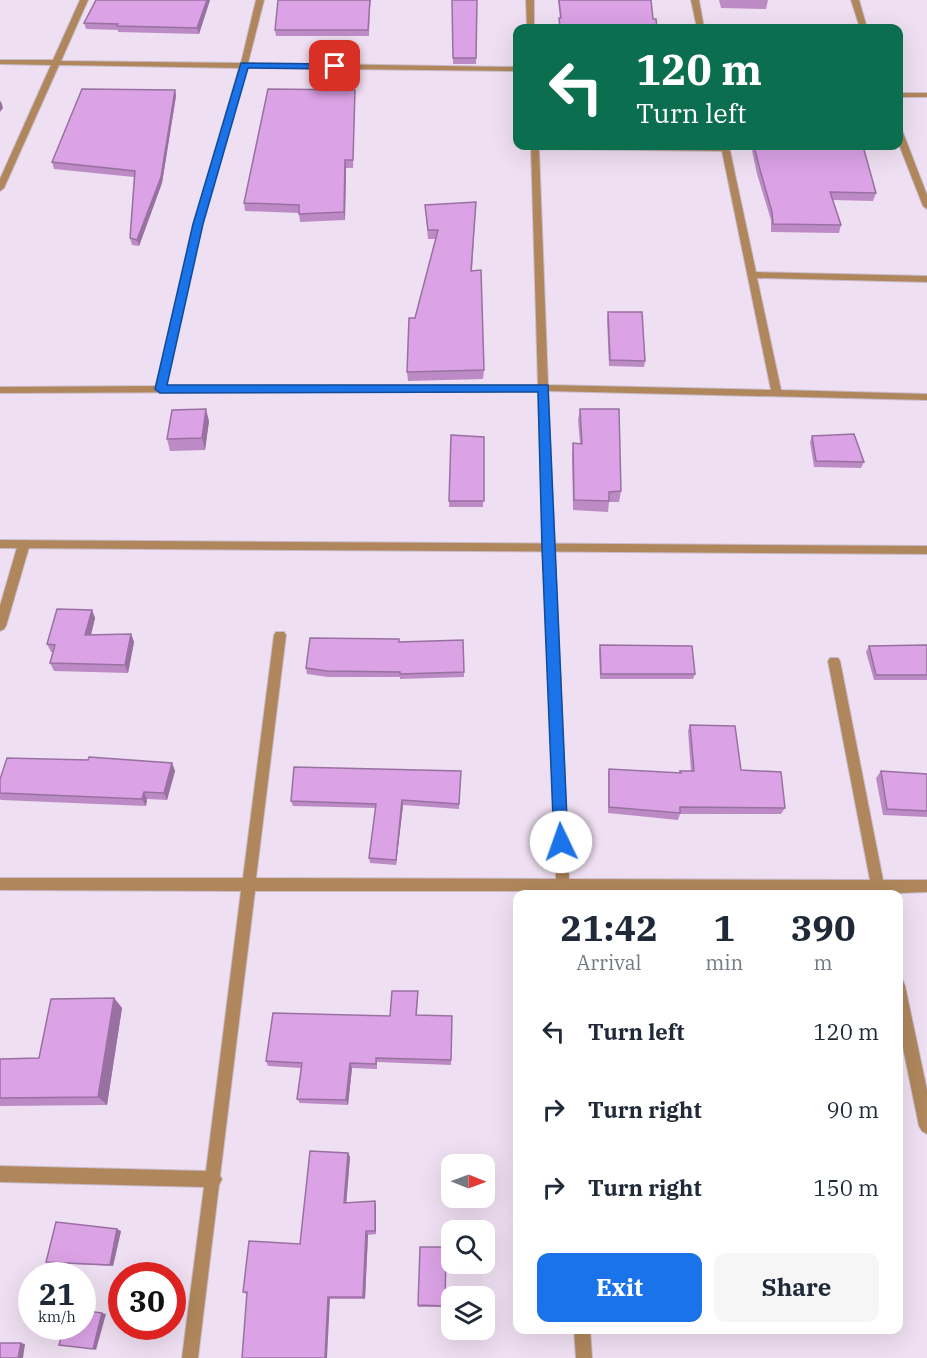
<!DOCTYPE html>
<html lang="en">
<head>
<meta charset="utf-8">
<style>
  :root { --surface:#fff; --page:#f6f6f7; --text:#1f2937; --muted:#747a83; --accent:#1a73e8 }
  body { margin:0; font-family:"IBM Plex Serif",serif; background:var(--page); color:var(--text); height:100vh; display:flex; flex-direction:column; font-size:22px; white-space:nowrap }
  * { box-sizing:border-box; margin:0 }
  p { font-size:20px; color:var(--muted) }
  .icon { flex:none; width:33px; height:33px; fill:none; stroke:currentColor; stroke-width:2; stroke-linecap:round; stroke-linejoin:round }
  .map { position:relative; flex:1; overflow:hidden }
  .panel { position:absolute; left:513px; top:890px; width:390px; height:444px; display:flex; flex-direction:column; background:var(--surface); border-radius:12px; box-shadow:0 6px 24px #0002 }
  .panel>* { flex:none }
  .banner { position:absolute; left:513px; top:24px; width:390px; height:126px; border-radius:12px; box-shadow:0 6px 24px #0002; background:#0b6e4f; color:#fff; overflow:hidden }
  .needle { width:39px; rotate:91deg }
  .fabs { position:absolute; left:441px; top:1154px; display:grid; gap:12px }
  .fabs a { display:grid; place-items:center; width:54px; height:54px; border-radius:12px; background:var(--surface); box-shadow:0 6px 24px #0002; font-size:30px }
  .speed { position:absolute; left:18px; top:1262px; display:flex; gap:12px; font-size:30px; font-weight:700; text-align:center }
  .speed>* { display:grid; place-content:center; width:78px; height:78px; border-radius:50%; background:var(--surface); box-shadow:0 6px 24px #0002; line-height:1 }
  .speed small { font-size:15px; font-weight:400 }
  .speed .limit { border:9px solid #d22; background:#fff; color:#111 }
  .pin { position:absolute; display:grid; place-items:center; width:51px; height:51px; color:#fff; margin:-26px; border-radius:12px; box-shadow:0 3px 9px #0006 }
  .me { position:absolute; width:66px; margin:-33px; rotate:357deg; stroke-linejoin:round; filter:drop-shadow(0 0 4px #0008) }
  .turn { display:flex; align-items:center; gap:21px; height:126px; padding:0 24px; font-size:27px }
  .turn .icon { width:78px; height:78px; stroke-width:2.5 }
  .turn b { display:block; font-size:42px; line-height:51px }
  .eta { display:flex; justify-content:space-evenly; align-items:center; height:102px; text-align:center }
  .eta b { font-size:36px; font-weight:800; line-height:42px }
  .cta { display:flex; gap:12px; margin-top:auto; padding:12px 24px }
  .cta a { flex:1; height:69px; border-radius:12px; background:var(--accent); color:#fff; font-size:24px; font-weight:800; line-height:69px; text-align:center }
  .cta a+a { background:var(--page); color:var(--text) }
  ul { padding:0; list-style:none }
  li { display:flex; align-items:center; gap:18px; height:78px; padding:0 24px }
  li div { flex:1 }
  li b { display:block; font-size:22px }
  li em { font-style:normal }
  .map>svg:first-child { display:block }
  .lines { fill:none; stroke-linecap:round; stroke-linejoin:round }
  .minor-casing { stroke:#c9bbcc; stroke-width:2 }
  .tertiary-casing { stroke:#c9bbcc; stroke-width:2 }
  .minor { fill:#b0875c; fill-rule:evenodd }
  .tertiary { fill:#b0875c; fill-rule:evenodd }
  .wall { fill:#bc8bc6 }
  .shaded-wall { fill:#9971a1 }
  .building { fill:#dba2e6; stroke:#9971a1; stroke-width:1.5 }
  .route { fill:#1a73e8; stroke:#114b97; stroke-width:1.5 }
</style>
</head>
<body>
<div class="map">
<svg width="927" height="1358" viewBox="0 0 927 1358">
  <rect width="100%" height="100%" fill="#efdff2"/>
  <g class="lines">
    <defs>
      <g id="minor">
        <path d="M80,0H88L61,61L241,63L256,0H264L248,63L518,67V71L247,68L202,224L166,386L538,385L531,146H729L756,272L927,276V282L757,278L781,390L927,394V400L548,391L569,879L870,880L828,661L830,658H838L840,661L883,880H927V892L873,894L872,892H570L569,894H557L556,891H255L220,1176L222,1179L219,1185L198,1358H182L204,1187L0,1182V1166L206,1171L241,891L0,890V878H243L274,635L276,632H284L286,635L256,878L556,879L538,391L0,393V387L156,386L194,224L239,68L59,65L4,188L0,191V179L51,65L0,64V60H53ZM539,149L722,151L771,390L548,385Z"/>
        <path d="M526,0H534V28H527Z"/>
        <path d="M691,0H699L704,28H697Z"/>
        <path d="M851,0H859L867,28H860Z"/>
        <rect x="898" y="93" width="29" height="4"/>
        <path d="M898,128L902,130L927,195V209L923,206L898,142Z"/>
        <path d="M24,540L30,544L6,626L4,629L0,631V606L18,544Z"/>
        <path d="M898,979L903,981L905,986L927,1090V1134L922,1131L919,1126L898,1023Z"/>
        <path d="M574,1329H590L592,1358H576Z"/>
      </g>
      <path id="tertiary" d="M0,540L927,546V554L0,548Z"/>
    </defs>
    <use href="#minor" class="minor-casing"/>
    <use href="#tertiary" class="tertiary-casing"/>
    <use href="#minor" class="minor"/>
    <use href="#tertiary" class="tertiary"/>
  </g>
  <g class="wall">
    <path d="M96,0H210L199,34L118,32V30L86,29L84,23Z"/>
    <path d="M278,0H371L370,7L369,36H276L275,30Z"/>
    <path d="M452,0H477L476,64H453Z"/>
    <path d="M558,0H651L653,19L657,28H559V18H560Z"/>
    <path d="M719,0H768L766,9L721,8Z"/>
    <path d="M175,90L176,96L162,183L139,246L132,245L130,238L134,177L54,169L52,162Z"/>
    <path d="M355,90L353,168H346L345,220L300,222L299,213L245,211L244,203Z"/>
    <path d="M751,146H863L876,193L873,201L833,200L841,225L839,233L771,232V220L757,174Z"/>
    <path d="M476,202L472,271L484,370L483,379L408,381L407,372L415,318L436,239H428L425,205Z"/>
    <path d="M608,312L645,361L644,367L609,366L607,319Z"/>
    <path d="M580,409L621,491L619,502H609L608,512L573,510L572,454L573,443H580L578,420Z"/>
    <path d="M209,421L205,450L170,451L167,439Z"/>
    <path d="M451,435L484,437L483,507H449Z"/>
    <path d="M812,436L864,462L861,468L814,467L810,442Z"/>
    <path d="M92,610L95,618L91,635L131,634L134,642L128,673L54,671L50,663L53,652H51L47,644Z"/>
    <path d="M463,640L464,677L400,679V677H328L307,674L306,668L399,642Z"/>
    <path d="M600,645L695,674L693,679H600L599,650Z"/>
    <path d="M927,645V680H874L866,652L869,646Z"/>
    <path d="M690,725L741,770L785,808L781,814H680L678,820L608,813V775L609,769L679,773L680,771H691L688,731Z"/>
    <path d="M172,763L175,771L167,800L147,799L146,806L1,800L0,799V779Z"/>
    <path d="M461,771L459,809L403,805L396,865L370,863L369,858L376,808L293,806L291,801Z"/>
    <path d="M881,771L927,774V817L883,815L876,778Z"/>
    <path d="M418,991L417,1015L452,1016L451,1065L377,1062V1069L352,1068L348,1105L300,1103L297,1099L301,1068L268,1066L266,1061L390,1016Z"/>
    <path d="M114,998L122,1008L107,1105L0,1106V1059L39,1058Z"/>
    <path d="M348,1153L350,1157L346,1203L376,1205V1234L368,1235L365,1299H330L246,1294L243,1292L300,1244Z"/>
    <path d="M121,1231L113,1266L50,1263L46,1262Z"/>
    <path d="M446,1247L445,1307H418V1305Z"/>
  </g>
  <g class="shaded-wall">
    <path d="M207,0H210L199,34L197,28Z"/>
    <path d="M175,90L176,96L162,183L139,246L137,240Z"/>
    <path d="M1,101L3,108L0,112V102Z"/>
    <path d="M345,160L346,168L345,220L344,212Z"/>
    <path d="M206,409L209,421L205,450L202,438Z"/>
    <path d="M92,610L95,618L89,643L85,635Z"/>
    <path d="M131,634L134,642L128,673L125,665Z"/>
    <path d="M172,763L175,771L167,800L164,793Z"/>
    <path d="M144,792L147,799L146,806L142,799Z"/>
    <path d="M402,800L403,805L396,865V860Z"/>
    <path d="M114,998L122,1008L107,1105L98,1097Z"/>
    <path d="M350,1063L352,1068L348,1105L346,1100Z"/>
    <path d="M348,1153L350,1157L346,1207L344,1203Z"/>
    <path d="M375,1201L376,1205V1234L375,1231Z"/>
    <path d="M117,1229L121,1231L113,1266L110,1265Z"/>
    <path d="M366,1231L368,1235L365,1299L363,1297Z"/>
    <path d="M328,1297L330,1299L327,1358H325Z"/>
    <path d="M102,1313L106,1314L96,1350L93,1349Z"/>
    <path d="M21,1343L25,1344L23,1358H18Z"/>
  </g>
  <g class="building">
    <path d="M96,0H207L197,28L117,26L118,24L84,23Z"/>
    <path d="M278,0H370L368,30H275Z"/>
    <path d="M452,0H477L476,58H453Z"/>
    <path d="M559,0H651L653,19H656L657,28H560L559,18H561Z"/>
    <path d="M82,89L175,90L161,177L137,240L130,238L135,171L52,162Z"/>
    <path d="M268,89L355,90L353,160H345L344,212L299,214V205L244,203Z"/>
    <path d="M754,146H863L876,193L830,192L841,225L773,224L772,212L759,166Z"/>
    <path d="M476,202L471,271L481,270L484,370L407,372L409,318H415L438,230H428L425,205Z"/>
    <path d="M608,312H642L645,361L610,360Z"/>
    <path d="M206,409L202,438L167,439L172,410Z"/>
    <path d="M580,409H619L621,491L609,492V501L574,500L573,443L582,444Z"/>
    <path d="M854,434L864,462L816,461L812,436Z"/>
    <path d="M451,435L484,437V501H449Z"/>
    <path d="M57,609L92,610L85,635L131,634L125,665L50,663L55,645L47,644Z"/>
    <path d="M310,638L399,639V642L463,640L464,672L400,674V672L327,671L306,668Z"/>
    <path d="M600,645L692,646L695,674H601Z"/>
    <path d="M927,645V675H876L869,646Z"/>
    <path d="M690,725L735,726L741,770L781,772L785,808L680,807V813L609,807V769L681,773L680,771H694Z"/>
    <path d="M89,757L172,763L164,793L144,792L142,799L0,793V779L7,758L88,760Z"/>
    <path d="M294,767L461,771L459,804L402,800L396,860L369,858L376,804L291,801Z"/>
    <path d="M881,771L927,774V811L887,809Z"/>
    <path d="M392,991H418L416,1015L452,1016L451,1060L376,1058V1064L350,1063L346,1100L297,1099L302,1063L266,1061L273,1013L390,1016Z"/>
    <path d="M114,998L98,1097L0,1098V1059L39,1058L51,999Z"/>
    <path d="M310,1151L348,1153L344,1203L375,1201V1231H366L363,1297H328L325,1358H242L247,1292H243L249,1241L300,1244Z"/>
    <path d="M56,1222L117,1229L110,1265L46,1262Z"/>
    <path d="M420,1247H446L445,1306L418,1305Z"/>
    <path d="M82,1310L102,1313L93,1349L59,1345L64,1326H82Z"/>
    <path d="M0,1343H21L18,1358H0Z"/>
  </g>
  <path class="route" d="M241,63L335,64L340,66L335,69L248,68L203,224L167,385H548L568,842L566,847L561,849L556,847L554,842L542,548L538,392L160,393L155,389L193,224Z"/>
</svg>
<div class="fabs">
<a><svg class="needle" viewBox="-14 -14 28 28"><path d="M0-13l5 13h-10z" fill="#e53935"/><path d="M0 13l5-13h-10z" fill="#747a83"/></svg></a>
<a><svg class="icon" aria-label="search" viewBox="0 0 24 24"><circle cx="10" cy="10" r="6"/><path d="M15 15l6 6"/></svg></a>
<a><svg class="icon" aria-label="layers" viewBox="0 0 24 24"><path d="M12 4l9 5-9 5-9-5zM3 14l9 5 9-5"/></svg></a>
</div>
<div class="speed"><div>21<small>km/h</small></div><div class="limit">30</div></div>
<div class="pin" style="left:335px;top:66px;background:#d93025"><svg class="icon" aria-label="arrive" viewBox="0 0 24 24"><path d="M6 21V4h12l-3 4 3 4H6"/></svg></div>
<svg class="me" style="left:561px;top:842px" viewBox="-20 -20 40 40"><circle r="19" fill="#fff"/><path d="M0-13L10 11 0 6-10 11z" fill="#1a73e8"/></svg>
<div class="banner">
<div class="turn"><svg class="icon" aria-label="left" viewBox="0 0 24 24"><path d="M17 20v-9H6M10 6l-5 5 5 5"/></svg><div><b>120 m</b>Turn left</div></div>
</div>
<section class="panel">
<div class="eta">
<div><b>21:42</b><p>Arrival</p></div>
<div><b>1</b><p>min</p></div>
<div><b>390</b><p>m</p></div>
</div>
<ul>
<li><svg class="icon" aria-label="left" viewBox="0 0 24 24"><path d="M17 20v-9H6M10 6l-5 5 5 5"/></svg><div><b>Turn left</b></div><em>120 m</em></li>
<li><svg class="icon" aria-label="right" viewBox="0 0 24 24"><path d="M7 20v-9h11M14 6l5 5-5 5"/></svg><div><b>Turn right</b></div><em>90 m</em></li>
<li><svg class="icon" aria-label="right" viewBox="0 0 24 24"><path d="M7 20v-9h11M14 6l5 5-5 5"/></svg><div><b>Turn right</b></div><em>150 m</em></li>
</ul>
<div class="cta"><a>Exit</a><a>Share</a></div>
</section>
</div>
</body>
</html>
